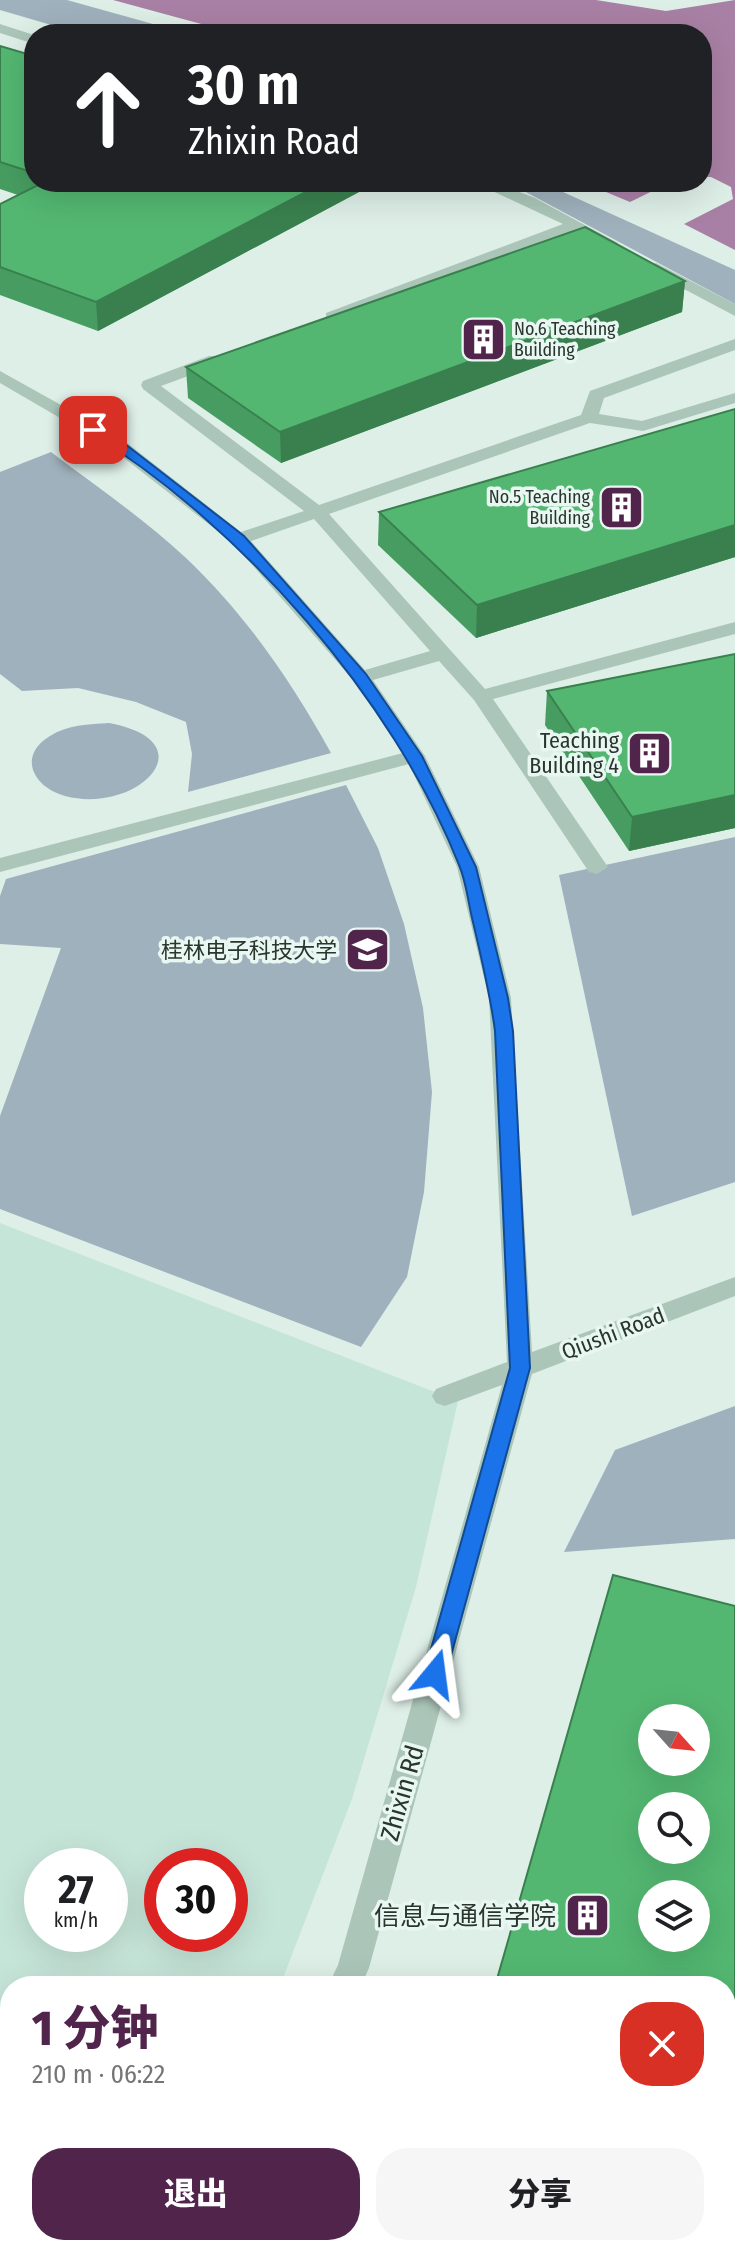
<!DOCTYPE html>
<html lang="zh">
<head>
<meta charset="utf-8">
<style>
  :root { --surface:#fff; --page:#f6f6f6; --text:#202124; --muted:#757577; --accent:#51244c }
  body { margin:0; font-family:"Fira Sans Condensed","Noto Sans SC",sans-serif; background:var(--page); color:var(--text); height:100vh; display:flex; flex-direction:column; font-size:30px; white-space:nowrap }
  * { box-sizing:border-box; margin:0 }
  p { font-size:26px; color:var(--muted) }
  .icon { flex:none; width:44px; height:44px; fill:none; stroke:currentColor; stroke-width:2; stroke-linecap:round; stroke-linejoin:round }
  .map { position:relative; flex:1; overflow:hidden }
  .panel { position:absolute; left:0px; top:1976px; width:736px; height:280px; display:flex; flex-direction:column; background:var(--surface); border-radius:32px 32px 0 0; box-shadow:0 8px 32px #0002 }
  .panel>* { flex:none }
  .guide { position:absolute; left:24px; top:24px; width:688px; height:168px; border-radius:32px; box-shadow:0 8px 32px #0002; background:#202124; color:#fff; overflow:hidden }
  .needle { width:52px; rotate:117deg }
  .controls { position:absolute; left:638px; top:1704px; display:grid; gap:16px }
  .controls a { display:grid; place-items:center; width:72px; height:72px; border-radius:50%; background:var(--surface); box-shadow:0 8px 32px #0002; font-size:40px }
  .speed { position:absolute; left:24px; top:1848px; display:flex; gap:16px; font-size:40px; font-weight:700; text-align:center }
  .speed>* { display:grid; place-content:center; width:104px; height:104px; border-radius:50%; background:var(--surface); box-shadow:0 8px 32px #0002; line-height:1 }
  .speed small { font-size:20px; font-weight:400 }
  .speed .limit { border:12px solid #d22; background:#fff; color:#111 }
  .pin { position:absolute; display:grid; place-items:center; width:68px; height:68px; color:#fff; margin:-34px; border-radius:16px; box-shadow:0 4px 12px #0006 }
  .me { position:absolute; width:88px; margin:-44px; rotate:16deg; stroke-linejoin:round; filter:drop-shadow(0 0 6px #0008) }
  .turn { display:flex; align-items:center; gap:28px; height:168px; padding:0 32px; font-size:36px }
  .turn .icon { width:104px; height:104px; stroke-width:2.5 }
  .turn b { display:block; font-size:56px; line-height:68px }
  .round { display:grid; place-items:center; flex:none; width:84px; height:84px; border-radius:32px; background:var(--page) }
  .overview { display:flex; align-items:center; justify-content:space-between; height:136px; padding:0 32px }
  h1 { font-size:48px; font-weight:800; line-height:60px; color:var(--accent) }
  .cta { display:flex; gap:16px; margin-top:auto; padding:16px 32px }
  .cta a { flex:1; height:92px; border-radius:32px; background:var(--accent); color:#fff; font-size:32px; font-weight:800; line-height:92px; text-align:center }
  .cta a+a { background:var(--page); color:var(--text) }
  .map>svg:first-child { display:block }
  .green { fill:#9fb1bd }
  .plaza { fill:#c6e5d9; fill-rule:evenodd }
  .water { fill:#a980a5 }
  .lines { fill:none; stroke-linecap:round; stroke-linejoin:round }
  .minor { fill:#abc6b9; fill-rule:evenodd }
  .wall { fill:#479d61 }
  .shaded-wall { fill:#3a804f }
  .building { fill:#53b771; stroke:#3a804f; stroke-width:2; fill-rule:evenodd }
  .route { fill:#1a73e8; stroke:#114b97; stroke-width:2 }
  .labels { text-anchor:middle; stroke-width:7; stroke-linejoin:round; paint-order:stroke }
  .far-poi-label { font-size:18px; fill:#29352d; stroke:#e9f7f2; text-anchor:start }
  .poi-label { font-size:22px; fill:#29352d; stroke:#e9f7f2; text-anchor:end }
  .street-label { font-size:22px; fill:#29352d; stroke:#e9f7f2 }
  .near-street-label { font-size:26px; fill:#29352d; stroke:#e9f7f2 }
  .near-poi-label { font-size:26px; fill:#29352d; stroke:#e9f7f2; text-anchor:end }
</style>
</head>
<body>
<div class="map">
<svg width="735" height="2256" viewBox="0 0 735 2256">
  <rect width="100%" height="100%" fill="#deefe8"/>
  <g class="green">
    <path d="M0,0H67L189,34H82L0,10Z"/>
    <path d="M507,182H541L735,270V304Z"/>
    <path d="M51,452C96,486 144,519 186,558C246,615 292,682 331,753L188,792L192,754L186,722L136,702L78,688L22,691L0,674V472Z"/>
    <path d="M109,723C210,742 137,815 65,796C33,787 17,756 50,736C67,725 89,724 109,723Z"/>
    <path d="M346,785L378,848L404,924L423,1008L432,1092L424,1192L407,1277L361,1347L0,1209V1116L61,948L0,944V896L6,879Z"/>
    <path d="M735,837V1182L632,1216L559,875Z"/>
    <path d="M735,1406V1539L564,1552L615,1450Z"/>
  </g>
  <path class="plaza" d="M0,1223L458,1401L416,1587L352,1799L280,1986H10V2246H151L146,2256H0ZM42,1866H110V1934H42ZM162,1866H230V1934H162Z"/>
  <g class="water">
    <path d="M113,0H596L666,11L735,0V250L684,224L733,199L731,187L711,177H702V34H238Z"/>
    <path d="M582,182H671L630,202Z"/>
  </g>
  <g class="lines">
    <g class="minor">
      <path d="M0,24L34,35V44L0,33Z"/>
      <path d="M473,182H494L535,198L618,243L610,248L605,246L575,230L338,319H326V313L563,224Z"/>
      <path d="M656,263L735,304V316L650,271V265Z"/>
      <path d="M735,339V350L604,398L599,414L642,421L735,393V403L643,431L590,423L329,514L485,689L735,622V634L493,699L608,867L597,874L589,872L474,700L439,661L373,680L425,756L479,867L511,998L532,1352L735,1277V1296L532,1374L369,1968L361,1986H328L338,1965L502,1385L445,1406L436,1403L432,1396L436,1389L507,1362L489,998L457,867L409,764L0,872V858L403,753L354,681L233,543L110,447L0,383V371L122,439L241,532L304,511L143,389L141,385L143,381L209,356H221L223,360L221,364L161,386L319,505L581,415L590,391ZM314,519L430,651L365,670L251,541Z"/>
      <path d="M201,2246H236L232,2256H197Z"/>
    </g>
  </g>
  <g class="wall">
    <path d="M0,46L34,56V182H374V184L98,331L0,295V204L18,195L0,189Z"/>
    <path d="M685,281L682,312L281,463L188,398L186,367Z"/>
    <path d="M379,512L735,557L476,638L378,545Z"/>
    <path d="M735,654V828L629,851L545,725L547,691Z"/>
  </g>
  <g class="shaded-wall">
    <path d="M325,182H374V184L98,331L96,302Z"/>
    <path d="M685,281L682,312L281,463L280,432Z"/>
    <path d="M735,525V557L476,638L477,605Z"/>
    <path d="M735,795V828L629,851L632,817Z"/>
  </g>
  <g class="building">
    <path d="M0,46L34,56V173L0,162Z"/>
    <path d="M44,182H325L96,302L0,267V204Z"/>
    <path d="M585,227L685,281L280,432L186,367Z"/>
    <path d="M735,409V525L477,605L379,512Z"/>
    <path d="M735,654V795L632,817L547,691Z"/>
    <path d="M613,1575L735,1606V2256H409L414,2246H726V1986H495ZM652,1718H696V1762H652ZM652,1806H696V1850H652ZM652,1894H696V1938H652Z"/>
  </g>
  <path class="route" d="M89,427H98L120,440L244,536L366,674L422,756L476,867L508,998L513,1031L530,1368L446,1674L443,1680L435,1683L427,1680L424,1674L510,1368L495,1031C490,993 481,956 472,918C468,901 466,881 459,865C393,698 241,525 89,432Z"/>
  <defs>
    <symbol id="building-square" viewBox="-11 -11 22 22"><rect x="-9" y="-9" width="18" height="18" rx="4" fill="#51244c" stroke="#e9f7f2"/><path d="M-4-6H4V6H1V3H-1V6H-4ZM-2.5-4.3h1.7v1.8h-1.7ZM.8-4.3h1.7v1.8H.8ZM-2.5-1h1.7V.8h-1.7ZM.8-1h1.7V.8H.8Z" fill="#fff"/></symbol>
    <symbol id="university-square" viewBox="-11 -11 22 22"><rect x="-9" y="-9" width="18" height="18" rx="4" fill="#51244c" stroke="#e9f7f2"/><path d="M0-5L7-2L0 1L-7-2ZM-4 1L0 2.5L4 1V4Q0 6-4 4Z" fill="#fff"/></symbol>
  </defs>
  <g fill-rule="evenodd">
    <use href="#building-square" x="458" y="314" width="51" height="51"/>
    <use href="#building-square" x="596" y="482" width="51" height="51"/>
    <use href="#building-square" x="624" y="728" width="51" height="51"/>
    <use href="#university-square" x="342" y="924" width="51" height="51"/>
    <use href="#building-square" x="562" y="1890" width="51" height="51"/>
  </g>
  <g class="labels">
    <g class="far-poi-label">
      <text x="514" y="335">No.6 Teaching<tspan x="514" dy="21">Building</tspan></text>
      <text x="590" y="503" text-anchor="end">No.5 Teaching<tspan x="590" dy="21">Building</tspan></text>
    </g>
    <g class="poi-label">
      <text x="619" y="748">Teaching<tspan x="619" dy="25">Building 4</tspan></text>
      <text x="337" y="958">桂林电子科技大学</text>
    </g>
    <g class="street-label">
      <text transform="translate(613 1333) rotate(-21)" y="8">Qiushi Road</text>
    </g>
    <g class="near-street-label">
      <text transform="translate(402 1793) rotate(-74)" y="9">Zhixin Rd</text>
    </g>
    <g class="near-poi-label">
      <text x="556" y="1925">信息与通信学院</text>
    </g>
  </g>
</svg>
<div class="controls">
<a><svg class="needle" viewBox="-14 -14 28 28"><path d="M0-13l5 13h-10z" fill="#e53935"/><path d="M0 13l5-13h-10z" fill="#757577"/></svg></a>
<a><svg class="icon" aria-label="search" viewBox="0 0 24 24"><circle cx="10" cy="10" r="6"/><path d="M15 15l6 6"/></svg></a>
<a><svg class="icon" aria-label="layers" viewBox="0 0 24 24"><path d="M12 4l9 5-9 5-9-5zM3 14l9 5 9-5"/></svg></a>
</div>
<div class="speed"><div>27<small>km/h</small></div><div class="limit">30</div></div>
<div class="pin" style="left:93px;top:430px;background:#d93025"><svg class="icon" aria-label="arrive" viewBox="0 0 24 24"><path d="M6 21V4h12l-3 4 3 4H6"/></svg></div>
<svg class="me" style="left:435px;top:1674px" viewBox="-20 -20 40 40"><path d="M0-17L14 15 0 8-14 15z" fill="#1a73e8" stroke="#fff" stroke-width="4"/></svg>
<div class="guide">
<div class="turn"><svg class="icon" aria-label="ahead" viewBox="0 0 24 24"><path d="M12 20V5M6 11l6-6 6 6"/></svg><div><b>30 m</b>Zhixin Road</div></div>
</div>
<section class="panel">
<div class="overview"><div><h1>1 分钟</h1><p>210 m · 06:22</p></div><a class="round" style="background:#d93025;color:#fff"><svg class="icon" aria-label="close" viewBox="0 0 24 24"><path d="M6 6l12 12M18 6L6 18"/></svg></a></div>
<div class="cta"><a>退出</a><a>分享</a></div>
</section>
</div>
</body>
</html>
